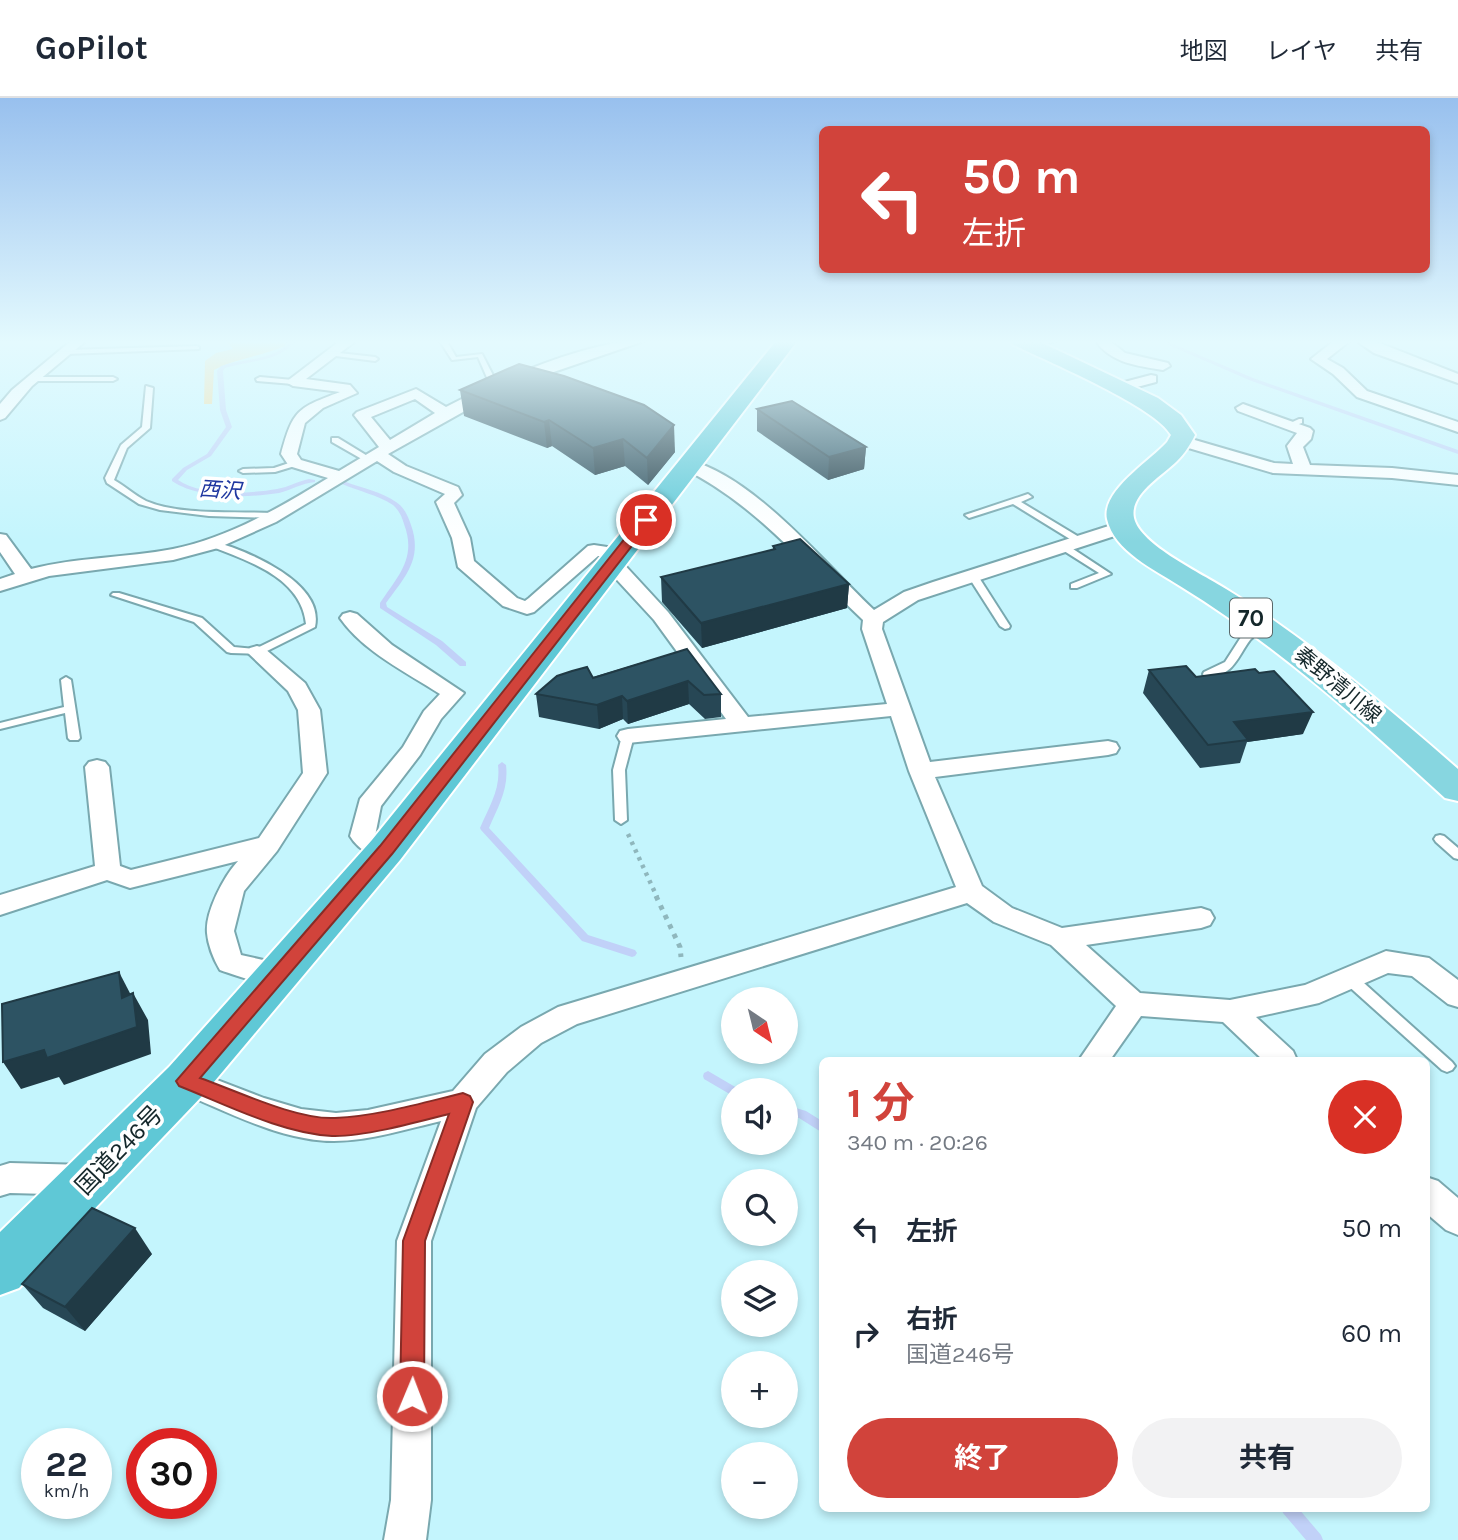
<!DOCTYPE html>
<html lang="ja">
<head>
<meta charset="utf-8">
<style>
  :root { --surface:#fff; --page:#f2f2f3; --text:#1f2937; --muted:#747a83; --line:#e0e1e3; --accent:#d1433b }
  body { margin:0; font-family:Karla,"Noto Sans JP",sans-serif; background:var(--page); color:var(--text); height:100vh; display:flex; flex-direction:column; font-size:26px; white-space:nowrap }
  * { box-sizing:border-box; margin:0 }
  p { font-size:23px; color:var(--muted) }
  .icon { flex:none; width:38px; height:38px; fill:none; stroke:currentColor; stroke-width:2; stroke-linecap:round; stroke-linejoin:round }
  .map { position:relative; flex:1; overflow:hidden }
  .side { position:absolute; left:819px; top:959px; width:611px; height:455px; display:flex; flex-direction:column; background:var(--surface); border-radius:10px; box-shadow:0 4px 10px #0003 }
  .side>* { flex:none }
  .top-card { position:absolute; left:819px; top:28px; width:611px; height:147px; border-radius:10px; box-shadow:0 4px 10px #0003; background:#d1433b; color:#fff; overflow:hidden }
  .needle { width:46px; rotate:145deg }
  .controls { position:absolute; left:721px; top:889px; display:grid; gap:14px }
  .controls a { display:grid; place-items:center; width:77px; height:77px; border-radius:50%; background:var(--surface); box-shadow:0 4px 10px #0003; font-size:35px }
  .speed { position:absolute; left:21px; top:1330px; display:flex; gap:14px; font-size:35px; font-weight:700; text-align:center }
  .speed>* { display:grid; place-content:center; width:91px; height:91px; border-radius:50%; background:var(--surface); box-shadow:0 4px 10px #0003; line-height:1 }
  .speed small { font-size:18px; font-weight:400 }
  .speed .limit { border:10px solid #d22; background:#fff; color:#111 }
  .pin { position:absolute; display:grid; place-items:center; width:60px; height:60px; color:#fff; margin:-30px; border:4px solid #fff; border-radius:50%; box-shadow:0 2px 7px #0007 }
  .me { position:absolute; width:77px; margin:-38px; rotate:1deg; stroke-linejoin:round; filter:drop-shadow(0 0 5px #0008) }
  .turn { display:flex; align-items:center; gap:24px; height:147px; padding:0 28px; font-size:32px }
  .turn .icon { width:91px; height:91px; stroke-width:2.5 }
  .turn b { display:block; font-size:49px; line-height:60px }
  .round { display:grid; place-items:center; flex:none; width:74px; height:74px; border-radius:37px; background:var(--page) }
  .overview { display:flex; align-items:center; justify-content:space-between; height:119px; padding:0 28px }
  h1 { font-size:42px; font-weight:700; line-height:52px; color:var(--accent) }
  .button { display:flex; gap:14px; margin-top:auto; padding:14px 28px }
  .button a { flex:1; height:80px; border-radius:42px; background:var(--accent); color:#fff; font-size:28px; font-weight:700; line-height:80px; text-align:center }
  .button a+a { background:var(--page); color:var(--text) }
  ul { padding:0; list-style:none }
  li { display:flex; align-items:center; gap:21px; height:105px; padding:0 28px }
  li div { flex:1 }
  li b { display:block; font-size:26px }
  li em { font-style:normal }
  header { display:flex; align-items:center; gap:42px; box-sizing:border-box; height:98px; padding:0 35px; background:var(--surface); border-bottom:2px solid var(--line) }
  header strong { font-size:33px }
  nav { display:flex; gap:38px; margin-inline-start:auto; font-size:24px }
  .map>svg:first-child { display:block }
  .green { fill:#f6d893 }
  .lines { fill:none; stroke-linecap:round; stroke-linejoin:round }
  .stream { fill:#c1d1f8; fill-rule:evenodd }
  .service-casing { stroke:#79a8af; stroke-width:4 }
  .minor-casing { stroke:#79a8af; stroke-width:4 }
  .primary-casing { stroke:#fff; stroke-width:4 }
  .trunk-casing { stroke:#fff; stroke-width:4 }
  .path-far1 { stroke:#8fb7bd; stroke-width:4.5; stroke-dasharray:3.5 5; stroke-linecap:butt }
  .path { stroke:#8fb7bd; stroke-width:5; stroke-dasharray:4.5 6; stroke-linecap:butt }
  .service { fill:#fff; fill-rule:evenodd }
  .minor { fill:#fff; fill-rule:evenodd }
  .primary { fill:#87d6e0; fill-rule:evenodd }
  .trunk { fill:#5fc8d6; fill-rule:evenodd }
  .wall { fill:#274755 }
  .shaded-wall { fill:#203a45 }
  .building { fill:#2d5363; stroke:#203a45; stroke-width:2 }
  .route { fill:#d1433b; stroke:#882c26; stroke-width:2 }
  .labels { text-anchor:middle; stroke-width:7; stroke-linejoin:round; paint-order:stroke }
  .far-water-label { font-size:21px; font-style:italic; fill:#1f37a0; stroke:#fff }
  .far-street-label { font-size:21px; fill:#14272a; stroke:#fff }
  .shield { fill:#fff; stroke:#5a686a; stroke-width:2 }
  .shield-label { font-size:23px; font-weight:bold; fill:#14272a }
  .street-label { font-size:24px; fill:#14272a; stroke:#fff }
</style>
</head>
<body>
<header>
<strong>GoPilot</strong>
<nav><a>地図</a><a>レイヤ</a><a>共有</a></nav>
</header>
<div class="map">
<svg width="1458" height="1442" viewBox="0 0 1458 1442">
  <rect width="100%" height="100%" fill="#c4f5fd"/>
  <path class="green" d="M225,242H287L285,248C262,258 237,260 214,272L212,306H204L205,263L216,255L233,251Z"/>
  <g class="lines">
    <g class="stream">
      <path d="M291,242H296C279,265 249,262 225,270L223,273L226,312L232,329L211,358L187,372L178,382C201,398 249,396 277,391C289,389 298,383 309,381L315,382V384C302,385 291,392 279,395C248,400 198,401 172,383V381L183,370L207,356L226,329L220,312L217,273L221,268C244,260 276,263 291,242Z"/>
      <path d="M1157,242H1164L1253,280L1458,352V356L1249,282Z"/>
      <path d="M342,384H346C362,390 382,394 396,404C404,409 408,418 411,427C423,461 405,479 386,505L387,509L442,543L466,564V568H460L436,547L380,510V505C398,478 417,460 404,426C402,419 399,412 393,407C378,397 358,393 342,386Z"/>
      <path d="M502,664L506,667C509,691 498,709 489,730L588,837L635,852L637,855L635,858L632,859L582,843L481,732L480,730C489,709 501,691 498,667Z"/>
      <path d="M708,973L737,990L738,992H733V998L704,981L703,978L704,975Z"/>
      <path d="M786,1007L806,1013L822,1023V1034L818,1032L799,1020L786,1017Z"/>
      <path d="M1281,1410H1298L1321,1437L1323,1442H1306L1283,1415Z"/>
    </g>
    <defs>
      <g id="service">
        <path d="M439,242H446L456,259L482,256L500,291L499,293L492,291L478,259L452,262Z"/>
        <path d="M197,248L199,249V251L66,256L63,254L66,252Z"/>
        <path d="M330,254L375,259L378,261L375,263L328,257V255Z"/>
        <path d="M31,279H113L117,281L113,283H28V279Z"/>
        <path d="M260,279L293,282L297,284L293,286L257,283L256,281Z"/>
        <path d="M146,288L153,290L150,330L127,350L114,382C125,388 134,397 146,403C182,418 234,413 273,415L276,416V420L209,418L160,412L139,406L107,385L105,380L121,347L142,329Z"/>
        <path d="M1299,321H1302V325L1290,329L1286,327Z"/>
        <path d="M332,340H338L374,362L367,364L332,344Z"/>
        <path d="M295,363H298V367L275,374L243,375L239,373L243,371L274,370Z"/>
        <path d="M1028,396L1032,399L1021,404L1084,442V446H1078L1013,406L969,420L965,417Z"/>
        <path d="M213,443C247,453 325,484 315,529L261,556L231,555L227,554L194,524L111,497L113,495H119L202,520L234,549L255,551L306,526C301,479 248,463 210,448L208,446Z"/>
        <path d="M1064,446L1067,447L1111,476L1077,490H1071V486L1099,475L1061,451V447Z"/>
        <path d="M973,475L978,478L1010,528L1009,530L1005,531L1000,528L968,478Z"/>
        <path d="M1266,527L1271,530L1270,532C1263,535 1254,537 1250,542C1237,559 1233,581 1204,578L1203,576L1204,574L1225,564L1243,536Z"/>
        <path d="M66,579L71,582L80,640L78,642H70L68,640L65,615L0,631V625L64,609L61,582Z"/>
        <path d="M628,635L634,638L625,672L627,722L621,726L615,722L613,672L622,638Z"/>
        <path d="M1440,737L1444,738L1458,750V761L1454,760L1436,744L1434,741L1436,738Z"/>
        <path d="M1350,876L1355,877L1452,964L1455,968L1452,972L1447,974L1442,972L1345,885L1343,881L1345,877Z"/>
      </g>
      <g id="minor">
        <path d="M72,242H87L32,288L5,320L0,322V306L12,292Z"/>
        <path d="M341,242H357L306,281L350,287L357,295L323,310L305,325L297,356L301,362L339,373L379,349L354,317L357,314L416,291L446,309C499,282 588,242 647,242L539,279L488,300L388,356L406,368L458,389L462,397L454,405L470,440L474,463L517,500L525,503L529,500L588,448L594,447L627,452L630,456L627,460L598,458L534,514L527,516L503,508L458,469L452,440L436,404L445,396L394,374L377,363L276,424L218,450L173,462L49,478L0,493V481L15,476L0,454V436L6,437L31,471C77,459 126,460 173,451C228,440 281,409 328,380L289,368L281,356C293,312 297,310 340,294L293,288L286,284ZM415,301L435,315L390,342L371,319Z"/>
        <path d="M1030,242H1059L1027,251L1020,247Z"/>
        <path d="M1095,242H1109L1125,255L1168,265L1170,268L1163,272C1138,268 1110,265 1095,242Z"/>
        <path d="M1335,242H1351L1327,261L1343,270L1367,293L1458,324V334L1357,299L1333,276L1311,261Z"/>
        <path d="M1355,242H1372L1458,276V285L1374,255Z"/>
        <path d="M1151,277L1156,278V284L1118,294L1111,290L1113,287Z"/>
        <path d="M1243,306L1310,330L1313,333L1311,341L1303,349L1310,367L1392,370L1458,377V387L1392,380L1273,375L1175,346L1173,343L1181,338L1274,365L1293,366L1287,348L1297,335L1238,313L1236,310Z"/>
        <path d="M688,362C754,378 825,466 874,512L904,494L933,484L1118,425H1130L1133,429L1130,433L918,502L883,524L882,531L930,664L1108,643L1116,645L1119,650L1116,655L1108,657L935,679L982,788L1012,810L1062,830L1201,810L1210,813L1214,820L1210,827L1201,830L1086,847L1140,895L1230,902L1305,887L1386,853L1429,860L1458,882V909L1448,906L1412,878L1388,875L1319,905L1256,919L1293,953L1297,962H1263L1223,924L1141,918L1110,962H1079L1116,908L1051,847L994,824L967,805L577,926L541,945L507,974L476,1010L431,1143V1402L426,1442H384L391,1402L397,1143L441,1023C406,1031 370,1043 334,1043C280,1043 224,1012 175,992L171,983L175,974L186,970L264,1000L301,1011L336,1015L368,1012L453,993L485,956L521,929L558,909L956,789L909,673L891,618L628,645L620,643L617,638L620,633L628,631L726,621L654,522L606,470L604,466L613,460L620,462L668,514L748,619L887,606L862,531L863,522C805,468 755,405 682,370L680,367L682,364Z"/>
        <path d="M350,514L357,516L392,547L464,595L441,621L420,657L381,708L375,738L395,746L399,752L395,758C377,763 359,753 350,738L360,701L403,649L424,613L440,596C406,574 364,554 340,520L343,516Z"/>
        <path d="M257,548L264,550L305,585L320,612L327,675L277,753L244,793L234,833L241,857L290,868L294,876L290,884C270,890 240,879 220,872C214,862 208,847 207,835C205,814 224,778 238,763L130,790L107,782L0,817V797L95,768L85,669L89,664L97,662L105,664L109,669L120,768L131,772L259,740L303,675L298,612L288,593L247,554L250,550Z"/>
        <path d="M10,1065L86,1067L98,1072L102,1082L98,1092L86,1097L10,1095L0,1098V1068Z"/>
        <path d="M1426,1079L1438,1083L1458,1100V1137L1446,1132L1426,1115Z"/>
      </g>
      <path id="primary" d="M1009,242H1036L1158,300L1181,317L1195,337C1190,347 1185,355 1177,363C1162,378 1129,396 1134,420C1140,447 1203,476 1226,491C1310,543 1383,606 1458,671V703L1445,700C1360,622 1278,548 1180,488C1155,472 1114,453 1107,421C1101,393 1150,363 1167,344L1171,337C1155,308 1046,263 1012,246Z"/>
      <path id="trunk" d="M777,242H798L400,762L203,997L19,1190L0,1197V1134L169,969L372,742Z"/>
    </defs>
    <use href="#service" class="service-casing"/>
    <use href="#minor" class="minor-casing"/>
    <use href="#primary" class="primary-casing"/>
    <use href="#trunk" class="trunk-casing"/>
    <path class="path-far1" d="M628,736L657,799"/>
    <path class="path" d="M656,798L680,849L681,859"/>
    <use href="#service" class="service"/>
    <use href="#minor" class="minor"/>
    <use href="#primary" class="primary"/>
    <use href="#trunk" class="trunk"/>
  </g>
  <g class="wall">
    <path d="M460,292L675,354L648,387L625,368L595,377L552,348L547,350L464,318Z"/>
    <path d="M757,311L866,349L864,371L828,382L757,333Z"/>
    <path d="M773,448L849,486L847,510L702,550L662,504L661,479L773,452Z"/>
    <path d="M687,551L721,596V619L705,621L689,606L628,626L623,621L599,631L539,619L536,596Z"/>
    <path d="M1149,572L1303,636L1247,644L1240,665L1200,670L1143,595Z"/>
    <path d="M152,1156L85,1233L43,1210L22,1186Z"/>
  </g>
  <g class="shaded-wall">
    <path d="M549,322L552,348L547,350L544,324Z"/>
    <path d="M674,327L675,354L648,387L647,360Z"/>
    <path d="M623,341L625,368L595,377L593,350Z"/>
    <path d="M866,349L864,371L828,382L829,359Z"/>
    <path d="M849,486L847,510L702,550L701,525Z"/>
    <path d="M688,583L689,606L628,626L627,603Z"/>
    <path d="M622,598L623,621L599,631L597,607Z"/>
    <path d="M1313,614L1303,636L1247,644L1248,642L1234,624Z"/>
    <path d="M119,874L133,901L122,900Z"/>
    <path d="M133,895L148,922L151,956L64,987L59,979L21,991L3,964Z"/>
    <path d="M135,1130L152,1156L85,1233L65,1209Z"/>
  </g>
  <g class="building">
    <path d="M519,266L564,278L644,307L674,327L647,360L623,341L593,350L549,322L544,324L460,292Z"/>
    <path d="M792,303L866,349L829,359L757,311Z"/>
    <path d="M800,441L849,486L701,525L661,479L775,451L773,448Z"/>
    <path d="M687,551L721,596L704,597L688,583L627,603L622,598L597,607L536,596L557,578L572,573L587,569L593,580Z"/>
    <path d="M1186,568L1196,579L1255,571L1259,575L1274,573L1313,614L1234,624L1248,642L1208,647L1149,572Z"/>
    <path d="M119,874L122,900L133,895L137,929L47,960L44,952L3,964L2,906Z"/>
    <path d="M92,1110L135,1130L65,1209L22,1186Z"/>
  </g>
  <linearGradient id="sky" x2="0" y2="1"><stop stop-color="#98c0ee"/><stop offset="0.55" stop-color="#e4fafe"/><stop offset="1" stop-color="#e4fafe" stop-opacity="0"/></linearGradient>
  <rect width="1458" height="444" fill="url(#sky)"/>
  <path class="route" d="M642,419L652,422L392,756L200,980C237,993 297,1022 335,1020C378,1018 422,1005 463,995L470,998L473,1004L425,1143L424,1298L421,1307L412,1311L403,1307L400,1298L403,1143L449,1016C418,1024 363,1039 332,1038C283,1036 225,1006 179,988L176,983L380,748Z"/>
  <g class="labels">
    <g class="far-water-label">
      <text transform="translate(220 392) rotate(4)" y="7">西沢</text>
    </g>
    <g class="far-street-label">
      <text transform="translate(1338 587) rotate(40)" y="7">秦野清川線</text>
    </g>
    <rect class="shield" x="1230" y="500.5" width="42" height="39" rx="5"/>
    <g class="shield-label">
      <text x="1251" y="528">70</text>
    </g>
    <g class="street-label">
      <text transform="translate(119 1052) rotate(-46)" y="8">国道246号</text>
    </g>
  </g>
</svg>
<div class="controls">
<a><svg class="needle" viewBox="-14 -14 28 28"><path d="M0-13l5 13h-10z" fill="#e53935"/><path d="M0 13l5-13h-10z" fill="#747a83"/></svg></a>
<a><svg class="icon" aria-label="sound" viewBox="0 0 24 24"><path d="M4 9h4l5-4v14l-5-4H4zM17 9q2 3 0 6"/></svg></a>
<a><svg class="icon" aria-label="search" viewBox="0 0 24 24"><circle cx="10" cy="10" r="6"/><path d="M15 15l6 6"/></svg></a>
<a><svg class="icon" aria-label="layers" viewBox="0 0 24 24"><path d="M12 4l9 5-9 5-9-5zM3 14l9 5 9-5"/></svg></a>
<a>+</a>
<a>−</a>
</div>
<div class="speed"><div>22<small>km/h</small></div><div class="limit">30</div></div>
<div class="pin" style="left:646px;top:422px;background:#d93025"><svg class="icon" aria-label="arrive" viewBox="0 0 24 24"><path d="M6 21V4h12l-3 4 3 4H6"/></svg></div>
<svg class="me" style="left:412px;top:1298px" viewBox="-20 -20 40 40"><circle r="17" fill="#d1433b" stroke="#fff" stroke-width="3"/><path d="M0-11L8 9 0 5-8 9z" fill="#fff"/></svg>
<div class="top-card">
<div class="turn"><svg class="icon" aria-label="left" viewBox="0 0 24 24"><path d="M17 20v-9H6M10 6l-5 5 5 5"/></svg><div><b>50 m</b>左折</div></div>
</div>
<section class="side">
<div class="overview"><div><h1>1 分</h1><p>340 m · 20:26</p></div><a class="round" style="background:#d93025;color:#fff"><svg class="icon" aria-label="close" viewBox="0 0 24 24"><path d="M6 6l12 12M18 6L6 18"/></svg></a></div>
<ul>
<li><svg class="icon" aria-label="left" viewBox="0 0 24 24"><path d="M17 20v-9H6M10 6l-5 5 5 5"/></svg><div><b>左折</b></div><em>50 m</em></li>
<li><svg class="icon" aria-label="right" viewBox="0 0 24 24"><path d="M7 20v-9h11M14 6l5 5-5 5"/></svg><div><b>右折</b><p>国道246号</p></div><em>60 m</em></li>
</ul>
<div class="button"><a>終了</a><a>共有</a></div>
</section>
</div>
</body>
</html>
